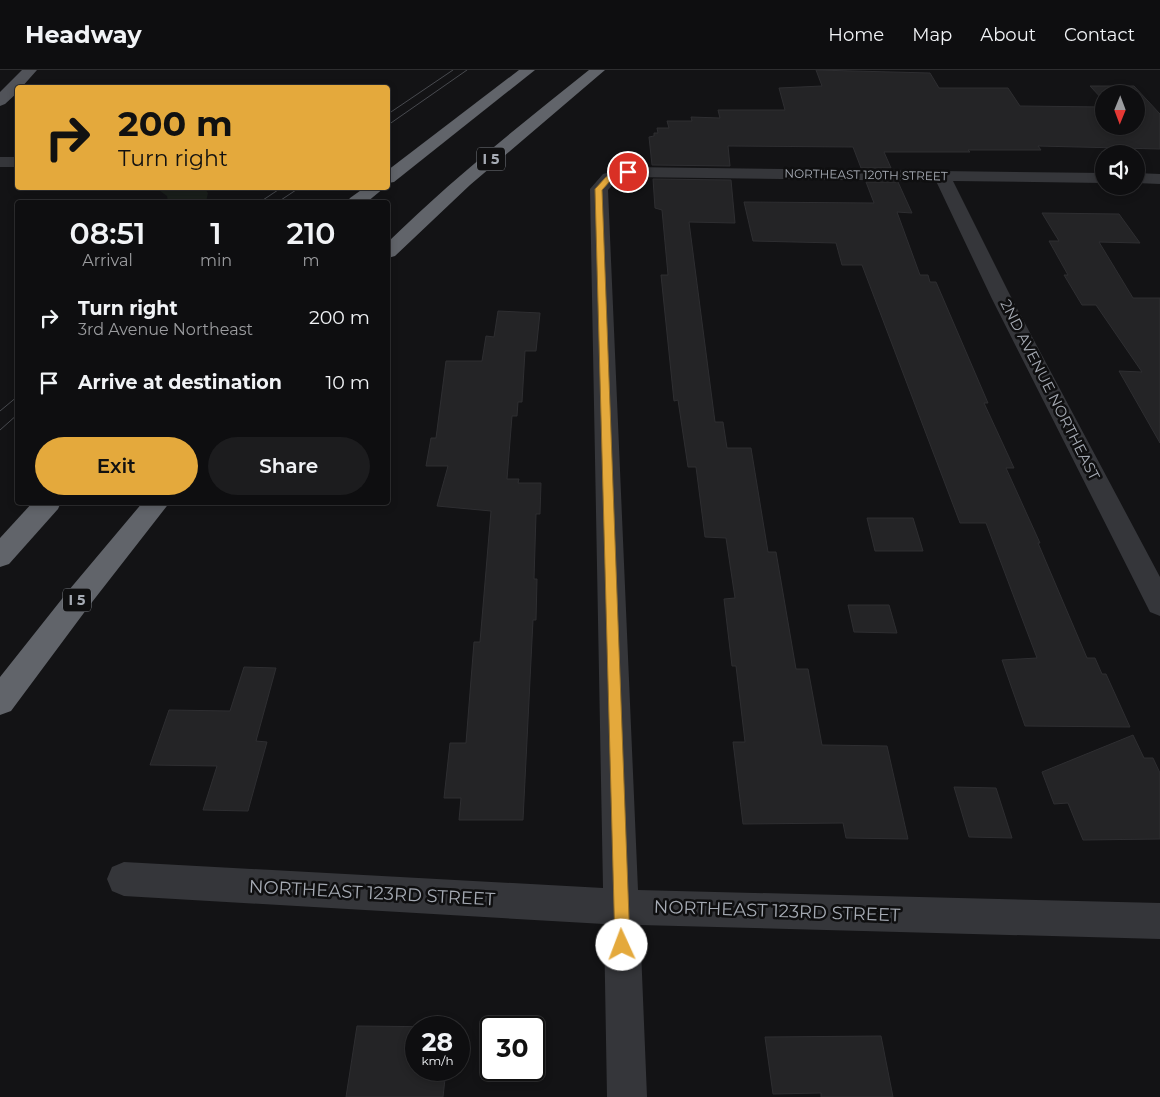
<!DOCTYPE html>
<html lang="en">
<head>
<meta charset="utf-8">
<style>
  :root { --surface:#0e0e10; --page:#1c1c1e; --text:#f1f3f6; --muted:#9b9c9f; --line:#2e2e30; --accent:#e4a93c }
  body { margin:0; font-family:Montserrat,sans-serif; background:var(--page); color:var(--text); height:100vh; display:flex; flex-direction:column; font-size:19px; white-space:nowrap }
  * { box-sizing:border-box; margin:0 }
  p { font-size:16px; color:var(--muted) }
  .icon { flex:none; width:28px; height:28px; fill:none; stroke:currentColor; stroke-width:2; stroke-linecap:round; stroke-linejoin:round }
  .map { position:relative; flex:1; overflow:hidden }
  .details { position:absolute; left:15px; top:130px; width:375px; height:305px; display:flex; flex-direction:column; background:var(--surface); border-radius:5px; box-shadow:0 2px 8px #0003,0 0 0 1px var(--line) }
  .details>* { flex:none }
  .hud { position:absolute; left:15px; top:15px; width:375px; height:105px; border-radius:5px; box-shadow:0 2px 8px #0003,0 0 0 1px var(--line); background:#e4a93c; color:#111; overflow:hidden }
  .needle { width:32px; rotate:181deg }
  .controls { position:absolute; left:1095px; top:15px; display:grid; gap:10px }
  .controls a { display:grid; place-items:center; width:50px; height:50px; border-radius:50%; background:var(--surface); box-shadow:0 2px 8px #0003,0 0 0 1px var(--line); font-size:25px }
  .speed { position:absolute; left:405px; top:946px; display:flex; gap:10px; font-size:25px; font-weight:700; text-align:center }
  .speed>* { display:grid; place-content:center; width:65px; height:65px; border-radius:50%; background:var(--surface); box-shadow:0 2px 8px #0003,0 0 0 1px var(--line); line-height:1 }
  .speed small { font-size:12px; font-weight:400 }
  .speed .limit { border:2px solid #111; border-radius:8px; background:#fff; color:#111 }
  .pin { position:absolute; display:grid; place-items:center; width:42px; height:42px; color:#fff; margin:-21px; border:2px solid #fff; border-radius:50%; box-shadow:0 1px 5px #0007 }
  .me { position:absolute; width:55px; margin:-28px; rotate:358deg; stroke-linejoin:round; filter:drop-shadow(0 0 4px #0008) }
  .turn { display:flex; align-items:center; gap:18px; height:105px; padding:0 20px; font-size:22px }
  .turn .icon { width:65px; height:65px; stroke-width:2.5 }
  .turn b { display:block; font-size:35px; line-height:42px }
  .eta { display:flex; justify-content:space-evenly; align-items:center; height:85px; text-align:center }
  .eta b { font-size:30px; font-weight:600; line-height:35px }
  .button { display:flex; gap:10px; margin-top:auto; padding:10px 20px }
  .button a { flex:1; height:58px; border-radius:30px; background:var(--accent); color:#111; font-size:20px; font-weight:600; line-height:58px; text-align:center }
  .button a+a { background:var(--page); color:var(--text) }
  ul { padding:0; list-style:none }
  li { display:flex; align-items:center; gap:15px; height:65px; padding:0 20px }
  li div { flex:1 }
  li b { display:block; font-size:19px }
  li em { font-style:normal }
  header { display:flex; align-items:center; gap:30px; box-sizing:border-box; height:70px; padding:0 25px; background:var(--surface); border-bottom:1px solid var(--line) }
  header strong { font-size:24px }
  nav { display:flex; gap:28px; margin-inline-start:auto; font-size:18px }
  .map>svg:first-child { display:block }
  .green { fill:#1a1f1b }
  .building { fill:#242426; stroke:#2e2e31 }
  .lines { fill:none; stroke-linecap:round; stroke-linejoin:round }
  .minor { fill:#35363a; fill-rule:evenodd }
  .major { fill:#515359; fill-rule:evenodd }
  .highway { fill:#61646a; fill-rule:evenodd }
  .tram { stroke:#484a4f; stroke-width:1 }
  .route { fill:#e4a93c; stroke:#946e27 }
  .labels { text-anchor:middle; stroke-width:5; stroke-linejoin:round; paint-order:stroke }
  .far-street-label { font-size:12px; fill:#a6abb4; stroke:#0f0f10 }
  .shield { fill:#0f0f10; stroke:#797c83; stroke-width:1 }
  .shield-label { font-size:14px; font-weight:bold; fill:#a6abb4 }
  .street-label { font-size:15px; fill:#a6abb4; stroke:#0f0f10 }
  .near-street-label { font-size:18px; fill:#a6abb4; stroke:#0f0f10 }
</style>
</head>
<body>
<header>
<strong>Headway</strong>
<nav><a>Home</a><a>Map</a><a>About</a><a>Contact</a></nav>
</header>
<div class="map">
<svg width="1160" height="1027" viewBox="0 0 1160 1027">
  <rect width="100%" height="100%" fill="#131315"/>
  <path class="green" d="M156,118H204L208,123L206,132H168L167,126Z"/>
  <g class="building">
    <path d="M816,0L930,3L939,18H1008L1020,36L1104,37V56H1136V24H1104V31L1090,16H1134L1160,44V79L1038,76L1041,80H968L970,82H884L891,98H861L853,77L728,76L730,96L652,95L649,67L654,66V63H658L657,58H669L667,51H692L691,47L720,48L718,40H785L779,18L822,16Z"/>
    <path d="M653,109L731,110L735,153L689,152L715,352H723L727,378H751L768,482H776L796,599H808L822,675L887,676L908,769L846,768L843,753L743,754L733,672H745L736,596H732L724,529L735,528L726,468L705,467L696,397H688L678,330L674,331L661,205H668L662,140L655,138Z"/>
    <path d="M866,112H898L912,143L897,142L920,205H928L930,212H936L988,333H984L1014,398H1006L1040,473H1038L1087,588H1095L1102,604H1106L1130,657L1025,656L1002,590L1037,588L986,453H960L862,195H842L836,173L753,171L744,132L874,133Z"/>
    <path d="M1042,143L1119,144L1140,173L1099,172L1133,228H1160V373L1119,301L1142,302L1096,235H1082L1064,205H1068L1049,171H1059Z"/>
    <path d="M498,241L540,243L536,281H525L522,332H518L517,346H512L507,409H519L518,413H541L540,444H536L534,509H537L536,550H533L523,750H459L461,728H444L450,673H466L474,572H480L491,441L437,436L448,396H426L431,368H436L446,291H482L486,266L494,267Z"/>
    <path d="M867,448H913L923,481H875Z"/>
    <path d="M848,535H889L897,563L854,562Z"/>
    <path d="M244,597L276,598L256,671L267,672L248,741L203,740L217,696L150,695L169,640L230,641Z"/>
    <path d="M1133,665L1144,688H1153L1160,703V769L1083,770L1068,733L1054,734L1042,702Z"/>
    <path d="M954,717L996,718L1012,768L969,767Z"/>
    <path d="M357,956L450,957L416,958V1000H446L443,1027H346Z"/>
    <path d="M881,966L893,1027H821V1023L773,1024L765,967Z"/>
  </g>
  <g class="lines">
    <g class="minor">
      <rect x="0" y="87" width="18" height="10"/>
      <path d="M628,97L1104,103V113L953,111L1012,229L1160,507V546L1150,542L992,229L936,111L629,107L615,112L608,120L638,820L1160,833V869L640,855L647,1027H607L604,854L124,826L112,821L107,809L112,797L124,792L603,818L590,119L603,104Z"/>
      <path d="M1136,103L1160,104V114L1136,113Z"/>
    </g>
    <path class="major" d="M22,0H37L21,18H18V22L5,34L0,36V22Z"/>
    <g class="highway">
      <path d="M519,0H535L394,112L388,113V100Z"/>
      <path d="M589,0H605L470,115L395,186L388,188V172C451,110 520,55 589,0Z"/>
      <path d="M364,118H384L367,132H347L350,128Z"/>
      <path d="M33,432H61L58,439L9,494L0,497V468Z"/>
      <path d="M143,432H170L89,536L11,641L0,645V607L69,520Z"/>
    </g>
    <g class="tram">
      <path d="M388,44L453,0"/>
      <path d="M388,55L467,0"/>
      <path d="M260,132L281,118"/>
      <path d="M278,132L299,118"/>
      <path d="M0,341L18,326"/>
      <path d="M0,360L18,344"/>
    </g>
  </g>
  <path class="route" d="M628,100L632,102L631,104L611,110L602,120L630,875L627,880L622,882L617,880L615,875L595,119L606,107Z"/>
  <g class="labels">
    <g class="far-street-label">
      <text transform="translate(866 105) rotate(1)" y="4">NORTHEAST 120TH STREET</text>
    </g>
    <g class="shield">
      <rect x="477" y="77.5" width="28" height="23" rx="4"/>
      <rect x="63" y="518.5" width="28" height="23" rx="4"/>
    </g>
    <g class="shield-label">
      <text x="491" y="94">I 5</text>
      <text x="77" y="535">I 5</text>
    </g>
    <g class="street-label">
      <text transform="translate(1050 320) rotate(63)" y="5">2ND AVENUE NORTHEAST</text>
    </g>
    <g class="near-street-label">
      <text transform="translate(372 823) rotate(3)" y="6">NORTHEAST 123RD STREET</text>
      <text transform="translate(777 841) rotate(2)" y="6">NORTHEAST 123RD STREET</text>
    </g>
  </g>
</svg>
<div class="controls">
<a><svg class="needle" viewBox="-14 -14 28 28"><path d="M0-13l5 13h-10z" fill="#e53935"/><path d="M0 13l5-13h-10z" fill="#9b9c9f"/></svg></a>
<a><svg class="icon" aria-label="sound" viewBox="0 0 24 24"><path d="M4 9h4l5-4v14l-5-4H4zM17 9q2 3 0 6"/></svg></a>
</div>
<div class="speed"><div>28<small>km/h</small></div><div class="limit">30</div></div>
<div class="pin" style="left:628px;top:102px;background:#d93025"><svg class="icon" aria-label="arrive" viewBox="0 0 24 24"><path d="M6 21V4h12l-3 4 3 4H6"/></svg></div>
<svg class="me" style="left:622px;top:875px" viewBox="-20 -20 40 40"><circle r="19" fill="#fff"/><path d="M0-13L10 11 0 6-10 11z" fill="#e4a93c"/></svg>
<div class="hud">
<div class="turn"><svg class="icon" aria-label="right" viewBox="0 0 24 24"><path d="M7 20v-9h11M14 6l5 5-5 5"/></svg><div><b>200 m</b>Turn right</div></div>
</div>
<section class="details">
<div class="eta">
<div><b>08:51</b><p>Arrival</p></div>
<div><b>1</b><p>min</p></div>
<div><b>210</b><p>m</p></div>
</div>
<ul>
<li><svg class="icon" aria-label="right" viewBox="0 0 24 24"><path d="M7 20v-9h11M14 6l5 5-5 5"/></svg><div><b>Turn right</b><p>3rd Avenue Northeast</p></div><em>200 m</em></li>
<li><svg class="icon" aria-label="arrive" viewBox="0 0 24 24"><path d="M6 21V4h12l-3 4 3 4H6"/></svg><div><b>Arrive at destination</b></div><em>10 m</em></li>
</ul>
<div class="button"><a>Exit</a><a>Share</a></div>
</section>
</div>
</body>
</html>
